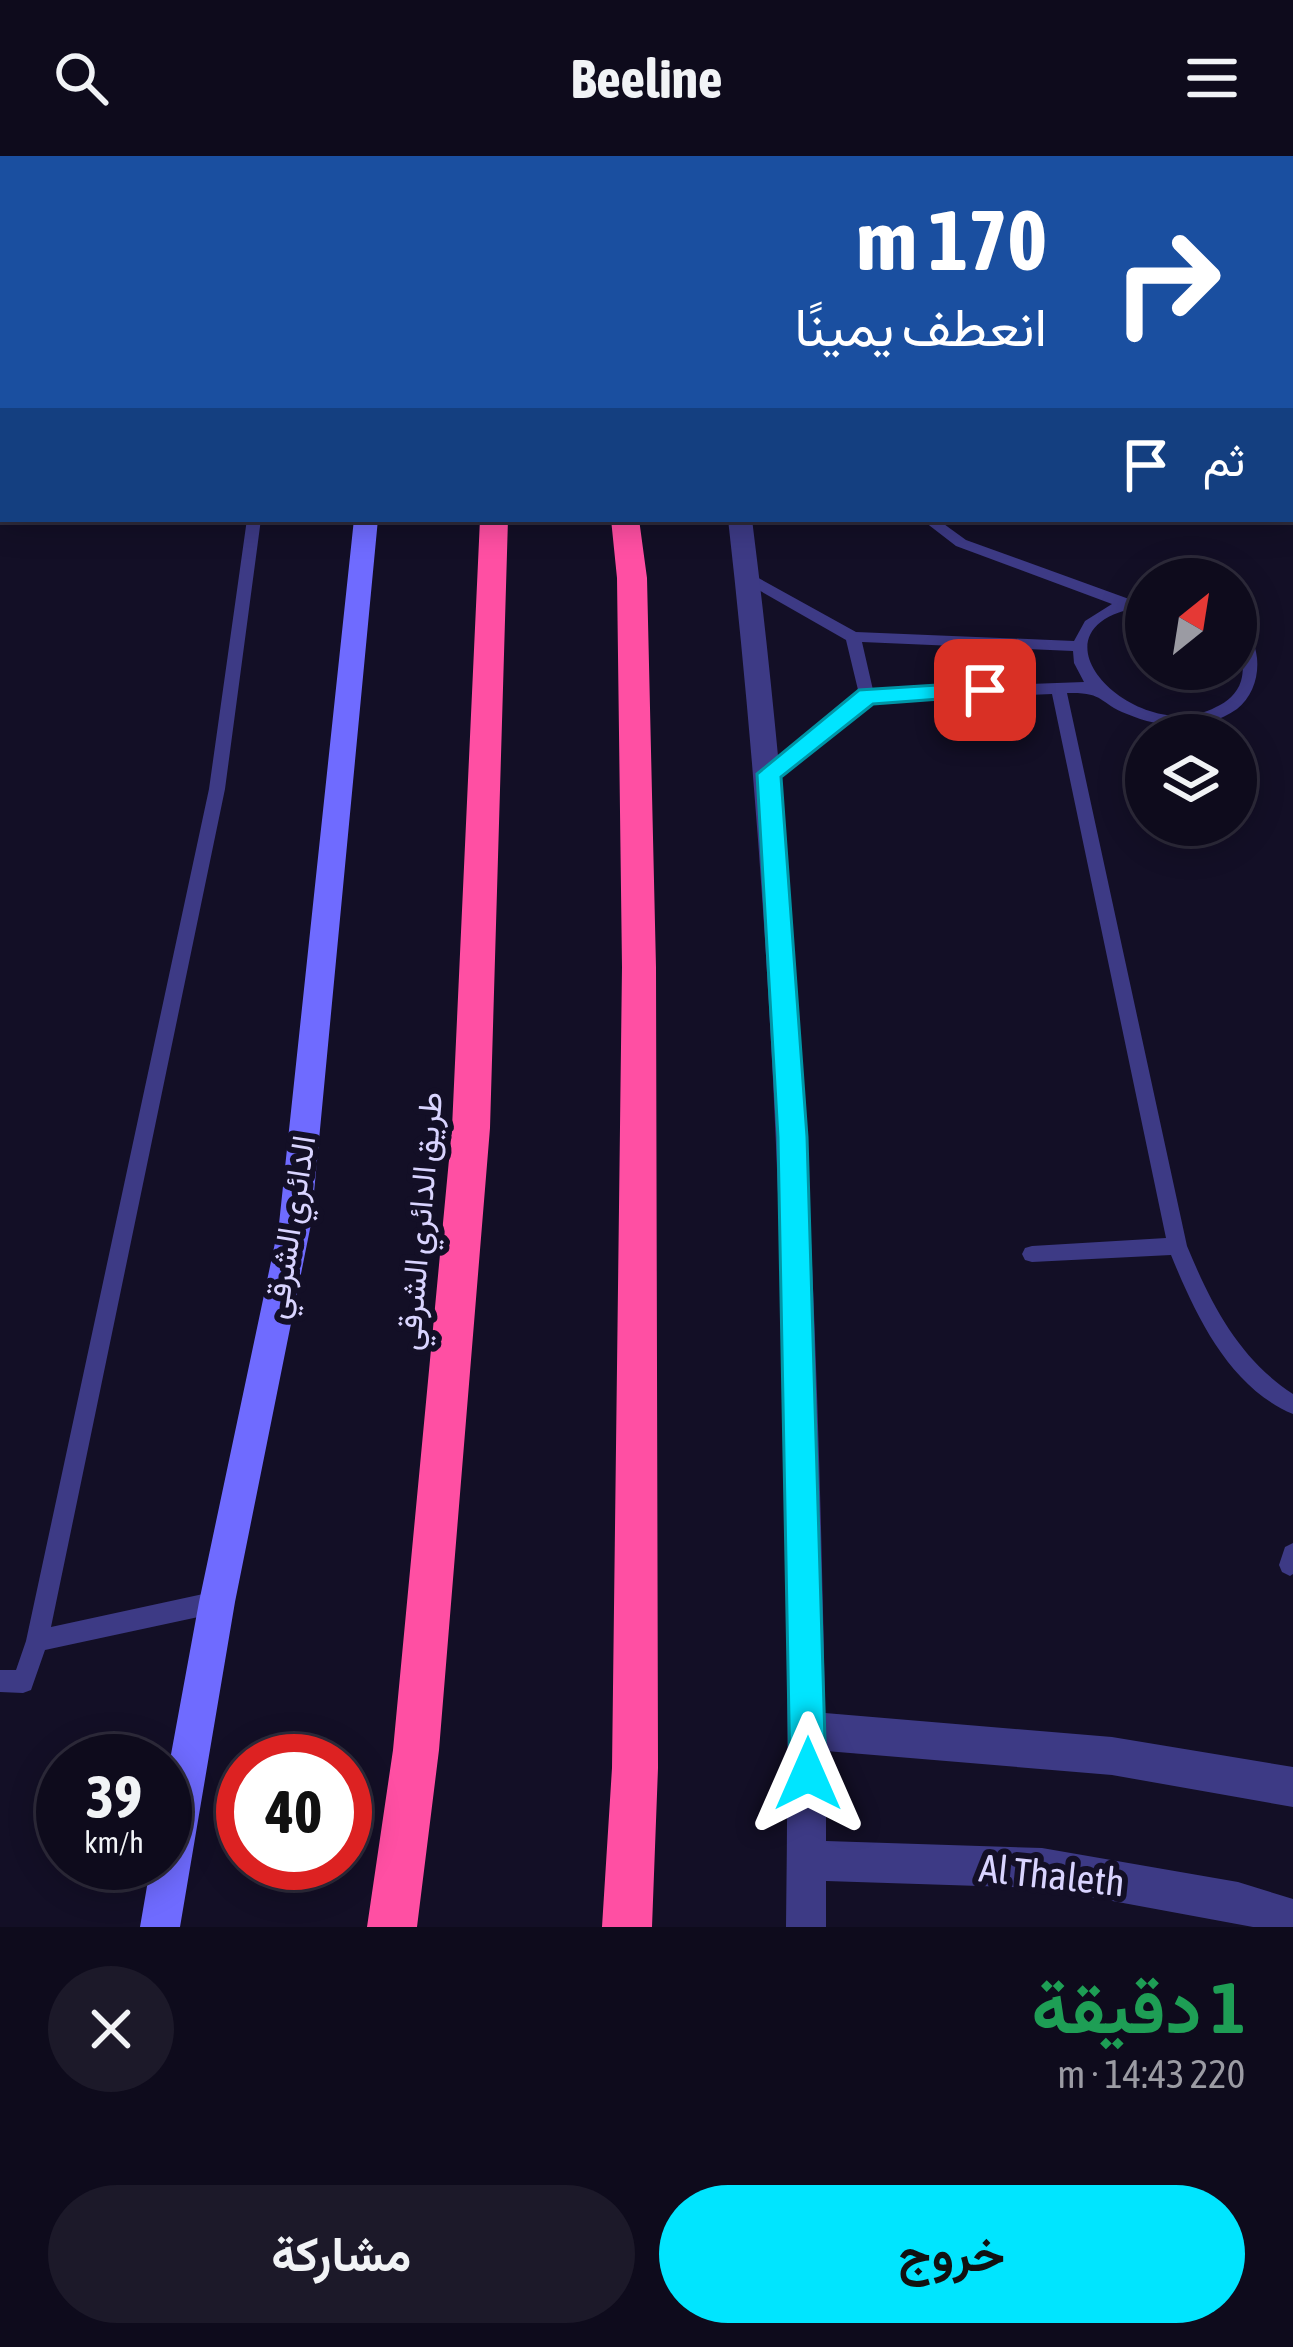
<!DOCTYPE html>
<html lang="ar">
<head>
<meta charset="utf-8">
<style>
  :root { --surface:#0e0b1c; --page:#1c1929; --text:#f1f3f6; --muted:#9b9ba3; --line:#2e2b3b; --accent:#00e5ff }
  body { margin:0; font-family:"Asap Condensed",Vazirmatn,sans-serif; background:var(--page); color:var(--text); direction:rtl; height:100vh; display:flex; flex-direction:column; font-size:45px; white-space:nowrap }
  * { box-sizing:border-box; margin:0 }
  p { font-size:39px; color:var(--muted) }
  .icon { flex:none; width:66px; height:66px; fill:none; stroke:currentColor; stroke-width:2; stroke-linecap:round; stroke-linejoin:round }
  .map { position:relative; height:1771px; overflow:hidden; direction:ltr }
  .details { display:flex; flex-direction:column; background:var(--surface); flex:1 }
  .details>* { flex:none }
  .hud { position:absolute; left:0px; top:0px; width:1293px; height:366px; box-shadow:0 6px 30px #0003,0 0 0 3px var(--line); direction:rtl; background:#1a4fa0; color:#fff; overflow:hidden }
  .needle { width:78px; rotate:30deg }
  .controls { position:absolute; left:1125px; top:402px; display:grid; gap:24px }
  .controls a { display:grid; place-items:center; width:132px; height:132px; border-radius:50%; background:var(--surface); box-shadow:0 6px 30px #0003,0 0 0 3px var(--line); font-size:60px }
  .speed { position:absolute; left:36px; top:1578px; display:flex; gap:24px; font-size:60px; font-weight:700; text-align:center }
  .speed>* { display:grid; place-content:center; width:156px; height:156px; border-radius:50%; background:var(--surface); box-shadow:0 6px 30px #0003,0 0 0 3px var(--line); line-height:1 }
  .speed small { font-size:30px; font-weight:400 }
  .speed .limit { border:18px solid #d22; background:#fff; color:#111 }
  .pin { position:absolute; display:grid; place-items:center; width:102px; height:102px; color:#fff; margin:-51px; border-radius:24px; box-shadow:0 6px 18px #0006 }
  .me { position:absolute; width:132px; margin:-66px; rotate:0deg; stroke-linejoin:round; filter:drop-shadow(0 0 9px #0008) }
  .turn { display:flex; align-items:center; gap:42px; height:252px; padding:0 48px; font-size:54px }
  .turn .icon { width:156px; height:156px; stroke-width:2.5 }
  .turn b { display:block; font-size:84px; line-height:102px }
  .then { display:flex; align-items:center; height:114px; padding:0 48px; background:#0003; gap:24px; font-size:45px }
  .round { display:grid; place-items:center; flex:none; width:126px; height:126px; border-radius:63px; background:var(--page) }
  .summary { display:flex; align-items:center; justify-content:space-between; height:204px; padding:0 48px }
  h1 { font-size:72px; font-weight:700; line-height:90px; color:#1e9e55 }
  .button { display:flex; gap:24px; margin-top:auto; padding:24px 48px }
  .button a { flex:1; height:138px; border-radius:72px; background:var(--accent); color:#111; font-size:48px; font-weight:700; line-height:138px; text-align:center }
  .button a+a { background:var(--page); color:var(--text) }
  header { display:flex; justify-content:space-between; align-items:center; height:156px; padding:0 48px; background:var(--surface); font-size:54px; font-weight:700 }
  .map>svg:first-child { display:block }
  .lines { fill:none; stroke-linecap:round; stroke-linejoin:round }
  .service { fill:#3d3a85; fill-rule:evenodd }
  .tertiary { fill:#3d3a85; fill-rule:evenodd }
  .secondary { fill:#6f6bff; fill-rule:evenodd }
  .primary { fill:#c25bff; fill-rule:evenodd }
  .motorway { fill:#ff4fa3; fill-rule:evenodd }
  .route { fill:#00e5ff; stroke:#0095a6; stroke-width:3 }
  .labels { text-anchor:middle; stroke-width:12; stroke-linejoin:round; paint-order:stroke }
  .street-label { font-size:33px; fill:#d9d4ff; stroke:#130f26 }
  .near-street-label { font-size:39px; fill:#d9d4ff; stroke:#130f26 }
</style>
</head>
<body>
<header><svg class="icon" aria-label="menu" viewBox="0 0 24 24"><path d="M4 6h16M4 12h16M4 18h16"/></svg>Beeline<svg class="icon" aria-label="search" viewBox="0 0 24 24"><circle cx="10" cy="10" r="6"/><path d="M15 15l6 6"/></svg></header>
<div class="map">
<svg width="1293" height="1771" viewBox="0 0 1293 1771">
  <rect width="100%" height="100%" fill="#130f26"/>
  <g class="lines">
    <g class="service">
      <rect x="12" y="0" width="12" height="3"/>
      <path d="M103,0H115L114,3H102Z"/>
      <path d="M264,0H278L281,3H267Z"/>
      <path d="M1290,161L1293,162V170L1290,169Z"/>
      <path d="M3,167V175L0,176V168Z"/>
      <path d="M3,193V201L0,202V194Z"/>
      <path d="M247,363H261L225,633L51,1471L217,1435L225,1438L228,1446L225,1454L217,1457L45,1494L31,1534L23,1537L0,1536V1514H16L26,1485L209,633Z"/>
      <path d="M921,363H937L966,384L1129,443L1146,440V450C1013,469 1137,594 1216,551C1227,546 1237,538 1241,525C1247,505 1236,483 1236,462C1247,469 1256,489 1257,502C1259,521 1252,541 1237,553C1205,576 1162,573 1127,558C1097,546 1105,536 1067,537L1187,1090C1211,1148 1239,1203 1293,1238V1258C1229,1231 1196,1160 1171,1099L1032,1106L1025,1104L1022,1098L1025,1092L1032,1090L1166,1082L1052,538L871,545L775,622L769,624L761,618L859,538L846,484L743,425V419H753L856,476L1074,485L1085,465L1112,448L956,390ZM862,486L1073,495L1074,507L1084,526L873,534Z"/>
      <path d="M1293,1387V1418L1290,1420L1282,1416L1279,1409L1285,1391Z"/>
    </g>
    <g class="tertiary">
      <path d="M676,0H696L698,3H678Z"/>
      <path d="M707,0H731L705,3Z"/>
      <path d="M876,0H910L912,3H879Z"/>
      <rect x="1290" y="78" width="3" height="12"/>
      <path d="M728,363H752C802,759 818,1158 825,1557L1112,1581L1293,1611V1651L1112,1619L826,1595V1685L1042,1692L1238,1726L1293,1743V1771H1253L1042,1732L826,1725V1771H786C792,1302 781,830 728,363Z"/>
    </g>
    <g class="secondary">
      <path d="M359,0H379L380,3H360Z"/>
      <path d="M354,363H378L311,1068L235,1446L180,1771H140L151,1707H165V1631L199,1446L279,1068Z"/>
    </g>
    <g class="primary">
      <path d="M941,0H970L972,3H944Z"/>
      <path d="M1095,0H1128L1130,3H1098Z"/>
      <path d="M1212,0H1243L1245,3H1215Z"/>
      <path d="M1290,9L1293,10V22L1290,21Z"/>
      <path d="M1290,36L1293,37V49L1290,48Z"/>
    </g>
    <g class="motorway">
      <rect x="464" y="0" width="22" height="3"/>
      <rect x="572" y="0" width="22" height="3"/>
      <path d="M480,363H508L490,972L439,1594L417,1771H367L393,1594L452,972Z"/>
      <path d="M611,363H639L647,422L656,811L658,1612L652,1771H602L612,1612L622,811L617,422Z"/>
    </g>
  </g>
  <path class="route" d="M985,526L993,528V539L873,548L781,621L807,981L826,1618L820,1630L808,1636L795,1630L790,1618L778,981L757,618L859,534Z"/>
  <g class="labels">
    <g class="street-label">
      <text transform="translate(419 1065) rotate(-85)" y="12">طريق الدائري الشرقي</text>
      <text transform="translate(289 1071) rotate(-81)" y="12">الدائري الشرقي</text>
    </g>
    <g class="near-street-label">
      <text transform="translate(1052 1719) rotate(6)" y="14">Al Thaleth</text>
    </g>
  </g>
</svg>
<div class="controls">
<a><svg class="needle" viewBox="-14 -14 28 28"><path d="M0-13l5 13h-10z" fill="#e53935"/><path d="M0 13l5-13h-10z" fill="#9b9ba3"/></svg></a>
<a><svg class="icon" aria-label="layers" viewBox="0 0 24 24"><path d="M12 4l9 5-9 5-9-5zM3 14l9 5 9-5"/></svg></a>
</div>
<div class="speed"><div>39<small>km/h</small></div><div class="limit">40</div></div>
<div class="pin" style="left:985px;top:534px;background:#d93025"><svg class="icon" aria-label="arrive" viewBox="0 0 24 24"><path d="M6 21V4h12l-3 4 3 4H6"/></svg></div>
<svg class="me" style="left:808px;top:1618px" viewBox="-20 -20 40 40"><path d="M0-17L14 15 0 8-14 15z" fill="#00e5ff" stroke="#fff" stroke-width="4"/></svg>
<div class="hud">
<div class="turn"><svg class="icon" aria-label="right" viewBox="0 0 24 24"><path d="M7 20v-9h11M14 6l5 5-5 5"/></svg><div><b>170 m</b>انعطف يمينًا</div></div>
<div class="then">ثم<svg class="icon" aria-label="arrive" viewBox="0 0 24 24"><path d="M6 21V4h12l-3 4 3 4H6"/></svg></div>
</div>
</div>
<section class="details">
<div class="summary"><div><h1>1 دقيقة</h1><p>220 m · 14:43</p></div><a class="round"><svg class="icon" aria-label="close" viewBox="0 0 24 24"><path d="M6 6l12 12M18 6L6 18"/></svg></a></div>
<div class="button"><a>خروج</a><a>مشاركة</a></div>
</section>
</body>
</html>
